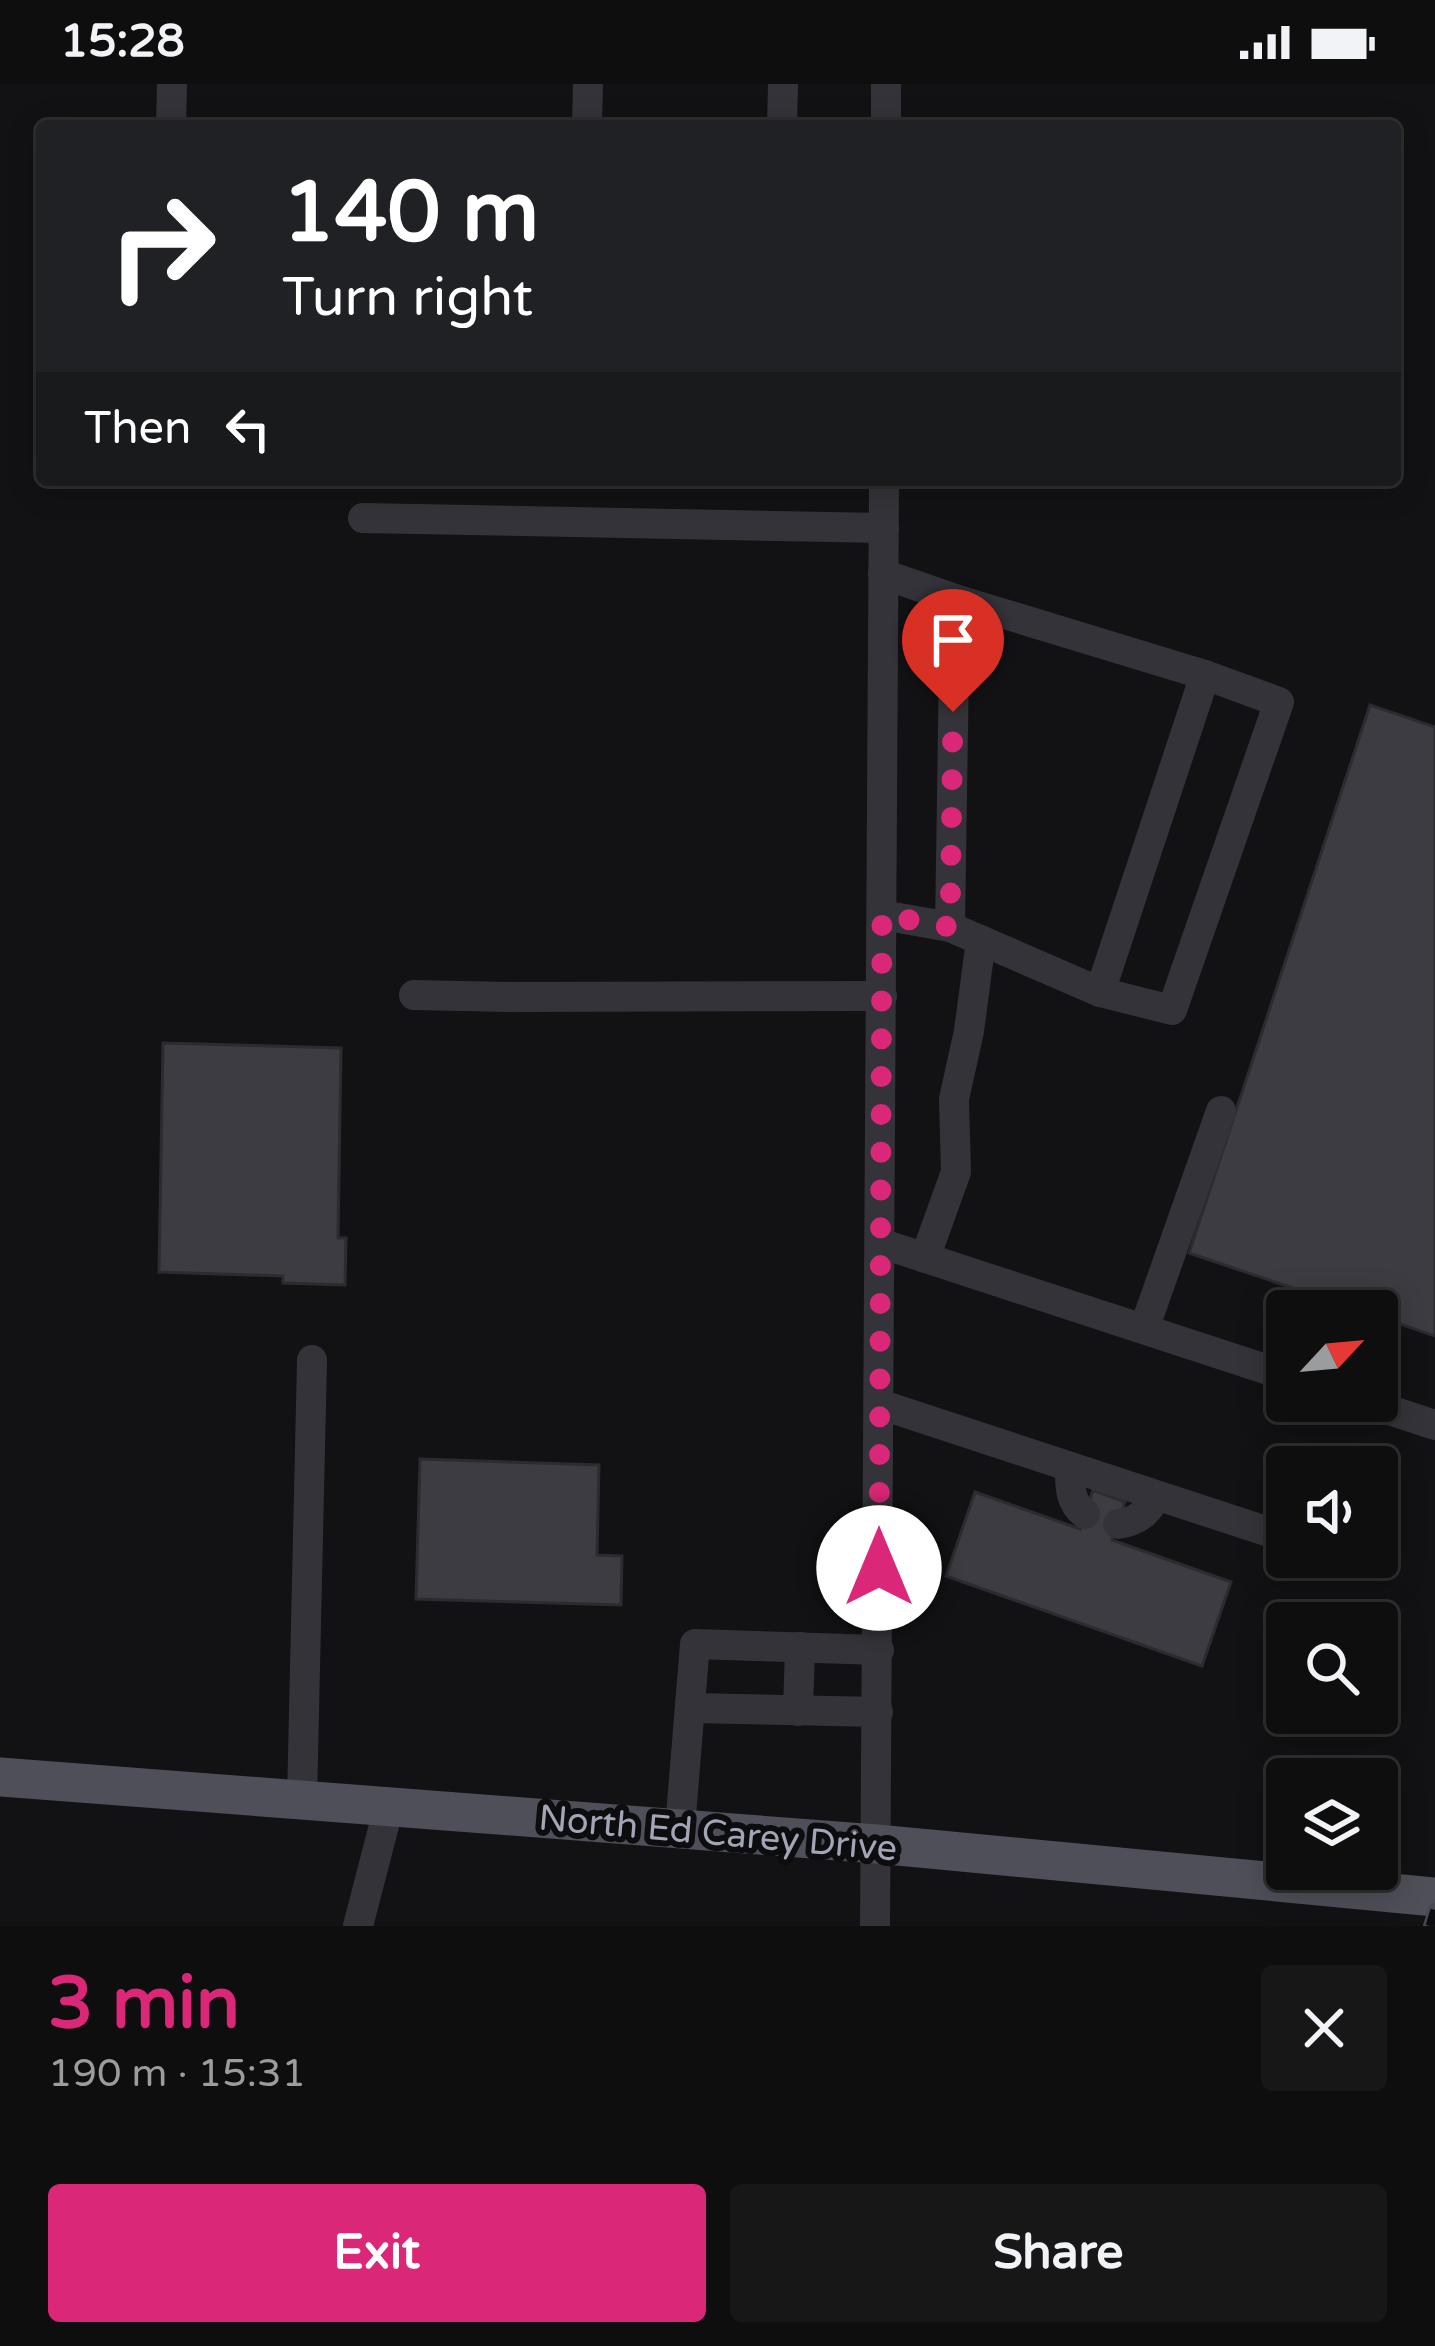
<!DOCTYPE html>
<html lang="en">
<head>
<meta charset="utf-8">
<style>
  :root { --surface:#0e0e0f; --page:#171718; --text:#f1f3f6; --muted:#9b9c9e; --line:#2e2e2f; --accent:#db2777 }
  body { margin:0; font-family:"Varela Round",sans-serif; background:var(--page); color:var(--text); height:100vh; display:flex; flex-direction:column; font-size:45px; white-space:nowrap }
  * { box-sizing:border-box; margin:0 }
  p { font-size:39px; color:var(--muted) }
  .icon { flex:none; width:66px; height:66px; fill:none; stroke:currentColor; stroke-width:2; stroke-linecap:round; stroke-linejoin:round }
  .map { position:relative; height:1842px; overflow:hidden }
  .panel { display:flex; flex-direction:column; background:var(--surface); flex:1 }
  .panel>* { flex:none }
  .banner { position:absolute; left:36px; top:36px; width:1365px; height:366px; border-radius:12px; box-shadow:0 6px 30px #0003,0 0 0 3px var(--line); background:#202124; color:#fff; overflow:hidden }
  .needle { width:78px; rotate:64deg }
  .controls { position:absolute; left:1266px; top:1206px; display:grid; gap:24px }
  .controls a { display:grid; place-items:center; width:132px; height:132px; border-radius:12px; background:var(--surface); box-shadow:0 6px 30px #0003,0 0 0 3px var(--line); font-size:60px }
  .pin { position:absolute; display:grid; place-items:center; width:102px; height:102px; color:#fff; margin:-123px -51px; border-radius:50% 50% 50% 0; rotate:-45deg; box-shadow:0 0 12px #0007 }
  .pin .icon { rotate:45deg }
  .me { position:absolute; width:132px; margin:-66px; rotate:0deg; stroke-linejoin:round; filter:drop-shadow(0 0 9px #0008) }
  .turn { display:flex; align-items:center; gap:42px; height:252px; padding:0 48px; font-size:54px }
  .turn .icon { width:156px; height:156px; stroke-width:2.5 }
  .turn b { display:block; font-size:84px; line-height:102px }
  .then { display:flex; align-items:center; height:114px; padding:0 48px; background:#0003; gap:24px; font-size:45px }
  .round { display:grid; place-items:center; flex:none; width:126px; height:126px; border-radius:12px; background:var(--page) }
  .summary { display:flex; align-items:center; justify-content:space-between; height:204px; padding:0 48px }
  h1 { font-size:72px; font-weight:700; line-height:90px; color:var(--accent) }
  .cta { display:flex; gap:24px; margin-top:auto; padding:24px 48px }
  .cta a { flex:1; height:138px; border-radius:12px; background:var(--accent); color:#fff; font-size:48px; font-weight:700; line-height:138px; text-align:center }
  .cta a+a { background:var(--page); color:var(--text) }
  .status { display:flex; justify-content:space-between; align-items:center; height:84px; padding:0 60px; background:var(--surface); direction:ltr }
  .status svg { height:33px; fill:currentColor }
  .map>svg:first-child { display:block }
  .building { fill:#3c3c42; stroke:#2c2c30; stroke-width:3 }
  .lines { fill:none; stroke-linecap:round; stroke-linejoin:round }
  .minor { stroke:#333339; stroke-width:30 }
  .major { stroke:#4e4f58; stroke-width:39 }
  .rail-casing { stroke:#474850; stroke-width:14 }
  .rail { stroke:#0d0d0f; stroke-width:9; stroke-dasharray:27; stroke-linecap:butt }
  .route { stroke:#db2777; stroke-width:21; stroke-dasharray:0 37.8 }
  .labels { text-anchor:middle; stroke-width:12; stroke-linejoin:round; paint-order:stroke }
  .street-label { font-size:36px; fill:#a2a5b6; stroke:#0d0d0f }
</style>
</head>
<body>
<div class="status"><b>15:28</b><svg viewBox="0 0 49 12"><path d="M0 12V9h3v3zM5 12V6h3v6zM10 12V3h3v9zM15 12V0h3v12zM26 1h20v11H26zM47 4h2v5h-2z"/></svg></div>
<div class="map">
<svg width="1435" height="1842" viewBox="0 0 1435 1842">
  <rect width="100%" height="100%" fill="#121214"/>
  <g class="building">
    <path d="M1370,621L1435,643V1252L1377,1232V1227H1361L1189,1169Z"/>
    <path d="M163,959L341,964L338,1154H346L345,1201L283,1199V1192L159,1188Z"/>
    <path d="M420,1375L599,1381L597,1471L622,1472L621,1521L416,1515Z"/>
    <path d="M1093,1406L1125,1418L1112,1456L1231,1498L1202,1582L946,1492L975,1408L1080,1445Z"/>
  </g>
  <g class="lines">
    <g class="minor">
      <path d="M171,42L172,0"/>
      <path d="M587,42L588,0"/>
      <path d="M782,42L783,0"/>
      <path d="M886,42V0"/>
      <path d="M363,434L884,444"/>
      <path d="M955,515L1205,591L1279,618L1172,926L1100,908"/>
      <path d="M882,831L950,843L955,515L883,490"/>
      <path d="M950,843L1100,908L1205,591"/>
      <path d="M414,911L508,913L882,912"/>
      <path d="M880,1159L1287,1292"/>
      <path d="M925,1174L956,1088L954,1015L969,947L981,856"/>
      <path d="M1144,1245L1221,1027"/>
      <path d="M1362,1317L1435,1341"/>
      <path d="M879,1320L1287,1454"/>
      <path d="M1070,1383C1070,1401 1069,1418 1085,1430"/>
      <path d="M1118,1440C1138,1437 1147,1429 1157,1412"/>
      <path d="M690,1624L878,1628"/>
      <path d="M798,1627L800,1563"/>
      <path d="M302,1716L312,1276"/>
      <path d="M680,1744L695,1560L879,1566"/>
      <path d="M358,1842L389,1722"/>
      <path d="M875,1842L884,396"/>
    </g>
    <path class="major" d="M0,1693L877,1760L1435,1813"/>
    <defs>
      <path id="rail" d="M1430,1842L1435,1826"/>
    </defs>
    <use href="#rail" class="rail-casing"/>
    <use href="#rail" class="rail"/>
  </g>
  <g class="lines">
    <path class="route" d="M879,1484L882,831L950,843L953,628"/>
  </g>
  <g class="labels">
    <g class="street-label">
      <text transform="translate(718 1748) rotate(5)" y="13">North Ed Carey Drive</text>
    </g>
  </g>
</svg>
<div class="controls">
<a><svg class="needle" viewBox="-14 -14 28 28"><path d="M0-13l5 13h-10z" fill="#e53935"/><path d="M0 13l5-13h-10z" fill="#9b9c9e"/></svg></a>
<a><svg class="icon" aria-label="sound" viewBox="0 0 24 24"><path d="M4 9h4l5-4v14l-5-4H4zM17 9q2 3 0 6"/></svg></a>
<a><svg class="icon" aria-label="search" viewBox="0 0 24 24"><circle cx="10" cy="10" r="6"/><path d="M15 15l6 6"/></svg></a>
<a><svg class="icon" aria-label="layers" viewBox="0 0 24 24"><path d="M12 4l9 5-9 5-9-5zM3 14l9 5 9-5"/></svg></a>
</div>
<div class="pin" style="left:953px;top:628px;background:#d93025"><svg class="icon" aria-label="arrive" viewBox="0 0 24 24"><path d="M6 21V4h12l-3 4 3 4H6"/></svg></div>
<svg class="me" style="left:879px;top:1484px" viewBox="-20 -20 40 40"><circle r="19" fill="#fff"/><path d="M0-13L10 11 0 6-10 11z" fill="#db2777"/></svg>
<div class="banner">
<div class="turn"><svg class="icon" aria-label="right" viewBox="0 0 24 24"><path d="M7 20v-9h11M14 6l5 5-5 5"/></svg><div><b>140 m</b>Turn right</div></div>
<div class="then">Then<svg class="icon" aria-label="left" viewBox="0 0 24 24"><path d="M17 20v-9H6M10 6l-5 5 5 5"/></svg></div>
</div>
</div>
<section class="panel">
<div class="summary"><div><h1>3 min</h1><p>190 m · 15:31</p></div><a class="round"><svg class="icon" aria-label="close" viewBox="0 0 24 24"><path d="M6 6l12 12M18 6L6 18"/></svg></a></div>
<div class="cta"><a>Exit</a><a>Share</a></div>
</section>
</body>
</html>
